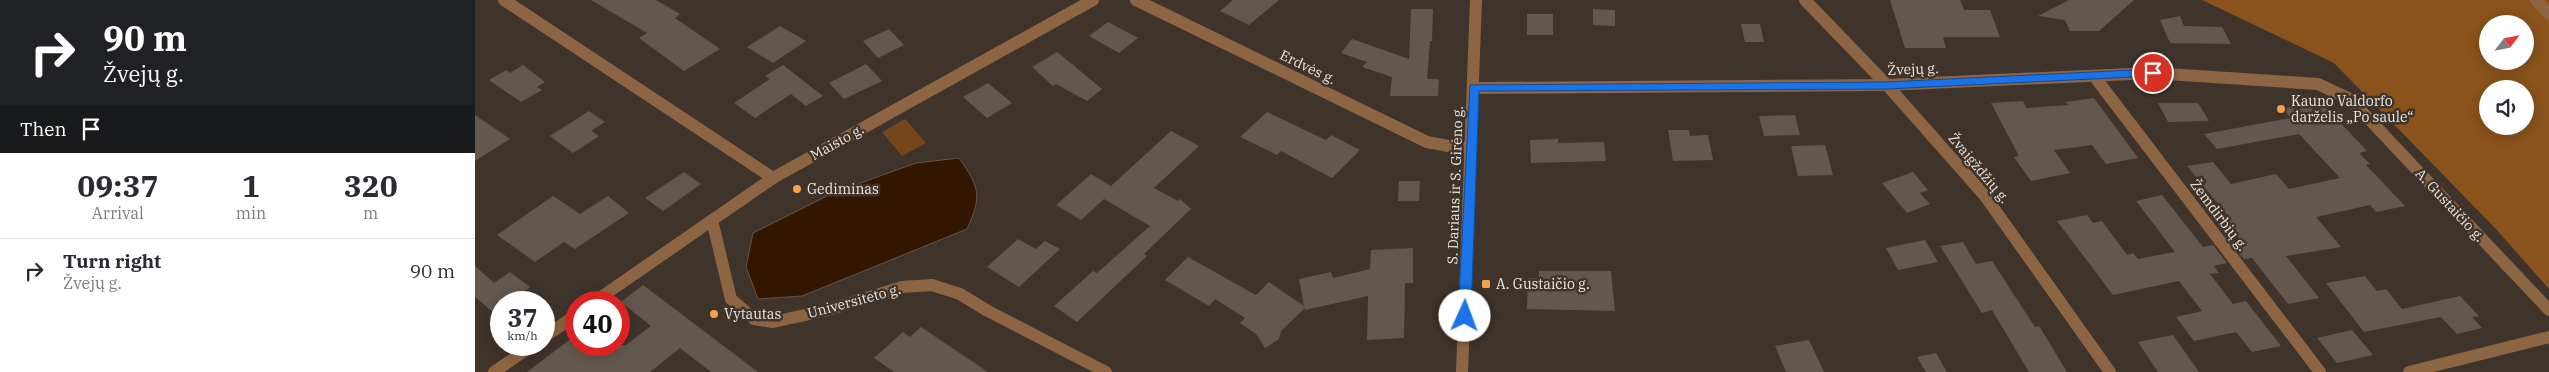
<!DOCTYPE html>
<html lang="en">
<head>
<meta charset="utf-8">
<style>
  :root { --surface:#fff; --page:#f2f2f3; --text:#2b2b33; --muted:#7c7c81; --line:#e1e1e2 }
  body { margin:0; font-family:"IBM Plex Serif",serif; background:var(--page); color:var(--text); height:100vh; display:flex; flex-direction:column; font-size:19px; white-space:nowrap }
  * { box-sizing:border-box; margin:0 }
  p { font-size:16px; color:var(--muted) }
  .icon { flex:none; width:28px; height:28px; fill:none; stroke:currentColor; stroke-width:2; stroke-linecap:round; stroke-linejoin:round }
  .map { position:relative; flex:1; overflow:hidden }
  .details { display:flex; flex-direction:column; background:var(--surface); width:475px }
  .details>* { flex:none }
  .hud { background:#202124; color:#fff; overflow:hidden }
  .needle { width:32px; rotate:58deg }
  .controls { position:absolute; left:2004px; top:15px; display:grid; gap:10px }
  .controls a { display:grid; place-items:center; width:55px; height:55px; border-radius:50%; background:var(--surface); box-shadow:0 2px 12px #0003; font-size:25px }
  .speed { position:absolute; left:15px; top:291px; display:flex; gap:10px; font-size:25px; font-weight:700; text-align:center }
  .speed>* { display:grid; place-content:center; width:65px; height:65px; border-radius:50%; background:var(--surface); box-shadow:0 2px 12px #0003; line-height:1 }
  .speed small { font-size:12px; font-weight:400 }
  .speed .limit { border:8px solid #d22; background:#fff; color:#111 }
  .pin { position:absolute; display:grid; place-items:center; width:42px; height:42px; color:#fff; margin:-21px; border:2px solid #fff; border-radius:50%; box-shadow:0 1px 5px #0007 }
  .me { position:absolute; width:55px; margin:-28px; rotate:2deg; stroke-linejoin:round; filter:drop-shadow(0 0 4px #0008) }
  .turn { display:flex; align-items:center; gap:18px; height:105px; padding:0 20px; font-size:22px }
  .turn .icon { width:65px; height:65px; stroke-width:2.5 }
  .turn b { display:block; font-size:35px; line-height:42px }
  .then { display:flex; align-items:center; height:48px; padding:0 20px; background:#0003; gap:10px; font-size:19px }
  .eta { display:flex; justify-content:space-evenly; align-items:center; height:85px; text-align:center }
  .eta b { font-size:30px; font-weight:700; line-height:35px }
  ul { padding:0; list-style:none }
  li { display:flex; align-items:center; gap:15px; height:65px; padding:0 20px; border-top:1px solid var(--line) }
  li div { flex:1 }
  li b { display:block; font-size:19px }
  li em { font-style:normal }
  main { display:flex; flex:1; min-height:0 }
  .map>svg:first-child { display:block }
  .green { fill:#74461a }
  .forest { fill:#89531b; fill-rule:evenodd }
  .water { fill:#321600; stroke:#6a5443 }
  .building { fill:#63584f }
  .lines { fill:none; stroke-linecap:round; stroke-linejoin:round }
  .minor { stroke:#8e6542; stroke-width:12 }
  .tertiary { stroke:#8e6542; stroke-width:12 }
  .route { fill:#1a73e8; stroke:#114b97 }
  .poi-dot { fill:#f9a04c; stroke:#3f342c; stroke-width:2 }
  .labels { text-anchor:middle; stroke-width:5; stroke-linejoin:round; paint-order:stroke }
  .street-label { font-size:14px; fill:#ece5e0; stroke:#3f342c }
  .poi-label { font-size:14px; fill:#ece5e0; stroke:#3f342c; text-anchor:start }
</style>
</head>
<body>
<main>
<section class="details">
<div class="hud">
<div class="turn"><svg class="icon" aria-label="right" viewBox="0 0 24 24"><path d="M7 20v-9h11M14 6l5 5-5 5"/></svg><div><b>90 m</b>Žvejų g.</div></div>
<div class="then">Then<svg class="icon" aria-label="arrive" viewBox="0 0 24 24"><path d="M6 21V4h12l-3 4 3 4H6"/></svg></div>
</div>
<div class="eta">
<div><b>09:37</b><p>Arrival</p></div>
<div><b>1</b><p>min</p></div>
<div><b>320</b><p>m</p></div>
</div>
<ul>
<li><svg class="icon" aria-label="right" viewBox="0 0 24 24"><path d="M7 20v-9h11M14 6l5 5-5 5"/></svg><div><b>Turn right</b><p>Žvejų g.</p></div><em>90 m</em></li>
</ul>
</section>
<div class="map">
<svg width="2074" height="372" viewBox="0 0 2074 372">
  <rect width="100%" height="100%" fill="#3f342c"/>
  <path class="green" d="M430,119L451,143L427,156L407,132Z"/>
  <path class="forest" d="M1727,0H2074V289L2020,228L1859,63ZM2012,24H2050V61H2012ZM2012,89H2050V126H2012Z"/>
  <path class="water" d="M484,158C505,188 507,196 492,229L327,296L283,299L271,267L278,233L358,193L441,163Z"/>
  <g class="building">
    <path d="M116,0H181L205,14L200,18L245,49L209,71L164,38L172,33Z"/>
    <path d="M758,0H804L774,25L745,11Z"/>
    <path d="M1415,0H1485L1489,10H1515L1525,37H1470L1468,38L1471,48H1430Z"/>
    <path d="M1594,0H1659L1624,31H1595L1590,20L1563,16Z"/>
    <path d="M936,9H958L957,41H955L952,79H964L963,96H915L917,77L887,67L892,62L866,53L877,39L934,59Z"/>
    <path d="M1118,9L1140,10V26L1118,25Z"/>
    <rect x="1052" y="14" width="26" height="21"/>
    <path d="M1705,16L1709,26L1747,27L1756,44L1695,43L1685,20Z"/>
    <path d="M633,22L663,38L644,53L614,36Z"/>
    <path d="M1266,24H1285L1289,42H1270Z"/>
    <path d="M305,26L331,41L298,63L272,47Z"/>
    <path d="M414,29L429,45L403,58L388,41Z"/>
    <path d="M582,52L592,60L627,89L612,101L581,84L578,86L557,67Z"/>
    <path d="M391,64L407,81L369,99L354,83Z"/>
    <path d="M48,65L70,82L62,87L67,90L46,102L14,80L31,70L35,73Z"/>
    <path d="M308,65L348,96L331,106L316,94L280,118L259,103L295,79L290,76Z"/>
    <path d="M513,83L537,103L512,118L488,97Z"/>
    <path d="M1619,98L1663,158L1631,164L1617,145L1579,150L1595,173L1556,181L1539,157L1544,156L1516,103L1548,101L1551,108L1593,105L1591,102Z"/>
    <path d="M1845,101L1892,151L1884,153L1895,164L1891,165L1930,206L1901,212L1895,205L1841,217L1866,247L1811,256L1844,298L1813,304L1777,258L1769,259L1756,242L1765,240L1748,219L1754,217L1712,166L1738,162L1756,184L1801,174L1814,189L1865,178L1824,134L1742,149L1729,134L1816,118L1808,109Z"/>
    <path d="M1683,103H1723L1734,121L1693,122Z"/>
    <path d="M114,111L130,122L116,131L124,136L98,153L75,136Z"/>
    <path d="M792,112L851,140L856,135L885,150L857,178L806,151L802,155L765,137Z"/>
    <path d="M0,115L35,139L0,161Z"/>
    <path d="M1320,115L1325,135L1289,136L1284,116Z"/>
    <path d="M1193,130H1214L1215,136L1233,135L1238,160L1198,161Z"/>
    <path d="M696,131L724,146L679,188L703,201L705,199L716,209L669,254L672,256L602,322L579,306L618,271L622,273L675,226L629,199L606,220L581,205L616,174L636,186Z"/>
    <path d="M1083,139V143L1129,142L1131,161L1056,163L1055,140Z"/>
    <path d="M1350,145L1358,175L1323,176L1316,146Z"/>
    <path d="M209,172L226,184L188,211L170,198Z"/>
    <path d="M1438,172L1453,190L1445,193L1455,204L1432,213L1407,183Z"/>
    <path d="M924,181H945L944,201H923Z"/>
    <path d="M1687,195L1728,247L1738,245L1752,263L1739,266L1744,273L1735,274L1758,304L1771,301L1806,346L1777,352L1761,332L1719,341L1701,317L1727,311L1704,281L1638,295L1582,221L1612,215L1618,223L1627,221L1652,255L1658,253L1663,259L1700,252L1661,201Z"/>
    <path d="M78,196L105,214L133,196L154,213L100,249L89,242L60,262L22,235Z"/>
    <path d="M543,239L561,249L570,241L585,249L544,287L512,267Z"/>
    <path d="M1450,240L1463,262L1423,270L1411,248Z"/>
    <path d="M1488,242L1501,264L1517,261L1560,327L1564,326L1592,372H1554L1517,310L1507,313L1465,246Z"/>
    <path d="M938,248V283H930L929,338L892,340L893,296L830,310V308L806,331L804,339L790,348L781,334L765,323L770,318L740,299L734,306L690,280L713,257L781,295L794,282L829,306L824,279L856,272L858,278L895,269L896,250Z"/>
    <path d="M0,266L19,283L35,272L55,287L45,294L56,302H26V319L0,297Z"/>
    <path d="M1064,271H1136L1140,311L1052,309L1053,278H1064Z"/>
    <path d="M1890,276L1902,291L1911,289L1927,309L1985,296L2004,316L1997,317L2007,328L1982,334L1966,317L1889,332L1851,283Z"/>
    <path d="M168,285L283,372H236L205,348L175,372H52L101,335V345H151L176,326L146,302Z"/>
    <path d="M446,327L513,372H419L399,358L428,332L435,337Z"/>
    <path d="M1877,330L1898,355L1862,363L1842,338Z"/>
    <path d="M1698,335L1724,372H1683L1663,342Z"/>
    <path d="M1334,340L1349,372H1311L1300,346Z"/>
    <path d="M1461,353L1472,372H1451L1442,357Z"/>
  </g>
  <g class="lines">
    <g class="minor">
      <path d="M29,0L298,178"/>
      <path d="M661,0L952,142L979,147H996"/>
      <path d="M1330,0L1412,85L1510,196L1635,372"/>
      <path d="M2061,0L2074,14"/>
      <path d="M1619,76L1845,372"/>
      <path d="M999,88L1412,85L1678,73L1843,84L1875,99L2074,310"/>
      <path d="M237,220L256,299L279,319L298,322L353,310L427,287L457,285L485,294L513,311L631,372"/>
      <path d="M119,302L298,178L618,0"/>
      <path d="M69,337L101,315"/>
      <path d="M19,372L58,345"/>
      <path d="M1934,372L2074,337"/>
    </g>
    <path class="tertiary" d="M987,372L1001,0"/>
  </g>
  <path class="route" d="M1678,69L1684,73L1678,76L1412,89L1004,91L996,316L990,321L983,316L995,85L1412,82Z"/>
  <g class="poi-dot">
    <circle cx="1806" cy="109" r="5"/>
    <circle cx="322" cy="189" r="5"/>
    <rect x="1006" y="279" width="10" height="10" rx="2.5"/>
    <circle cx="239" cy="314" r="5"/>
  </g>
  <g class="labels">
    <g class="street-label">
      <text transform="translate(833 67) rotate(26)" y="5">Erdvės g.</text>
      <text transform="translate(1438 69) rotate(-2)" y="5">Žvejų g.</text>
      <text transform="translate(362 142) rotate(-29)" y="5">Maisto g.</text>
      <text transform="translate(1504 168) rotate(50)" y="5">Žvaigždžių g.</text>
      <text transform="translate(980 185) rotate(-88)" y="5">S. Dariaus ir S. Girėno g.</text>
      <text transform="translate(1975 205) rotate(47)" y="5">A. Gustaičio g.</text>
      <text transform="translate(1744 215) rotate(53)" y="5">Žemdirbių g.</text>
      <text transform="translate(379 301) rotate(-15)" y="5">Universiteto g.</text>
    </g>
    <g class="poi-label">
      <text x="1816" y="106">Kauno Valdorfo<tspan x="1816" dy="16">darželis „Po saule“</tspan></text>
      <text x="332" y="194">Gediminas</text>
      <text x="1021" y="289">A. Gustaičio g.</text>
      <text x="249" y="319">Vytautas</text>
    </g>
  </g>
</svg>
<div class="controls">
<a><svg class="needle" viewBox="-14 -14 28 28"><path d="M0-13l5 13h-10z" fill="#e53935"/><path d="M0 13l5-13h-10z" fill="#7c7c81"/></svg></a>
<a><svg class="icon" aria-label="sound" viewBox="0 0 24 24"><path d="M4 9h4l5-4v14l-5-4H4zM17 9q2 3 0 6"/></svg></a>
</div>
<div class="speed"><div>37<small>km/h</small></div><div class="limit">40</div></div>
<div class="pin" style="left:1678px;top:73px;background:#d93025"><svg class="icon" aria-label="arrive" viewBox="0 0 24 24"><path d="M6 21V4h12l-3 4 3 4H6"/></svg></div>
<svg class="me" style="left:990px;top:316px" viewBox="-20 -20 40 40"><circle r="19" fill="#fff"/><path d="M0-13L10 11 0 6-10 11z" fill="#1a73e8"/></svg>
</div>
</main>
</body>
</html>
